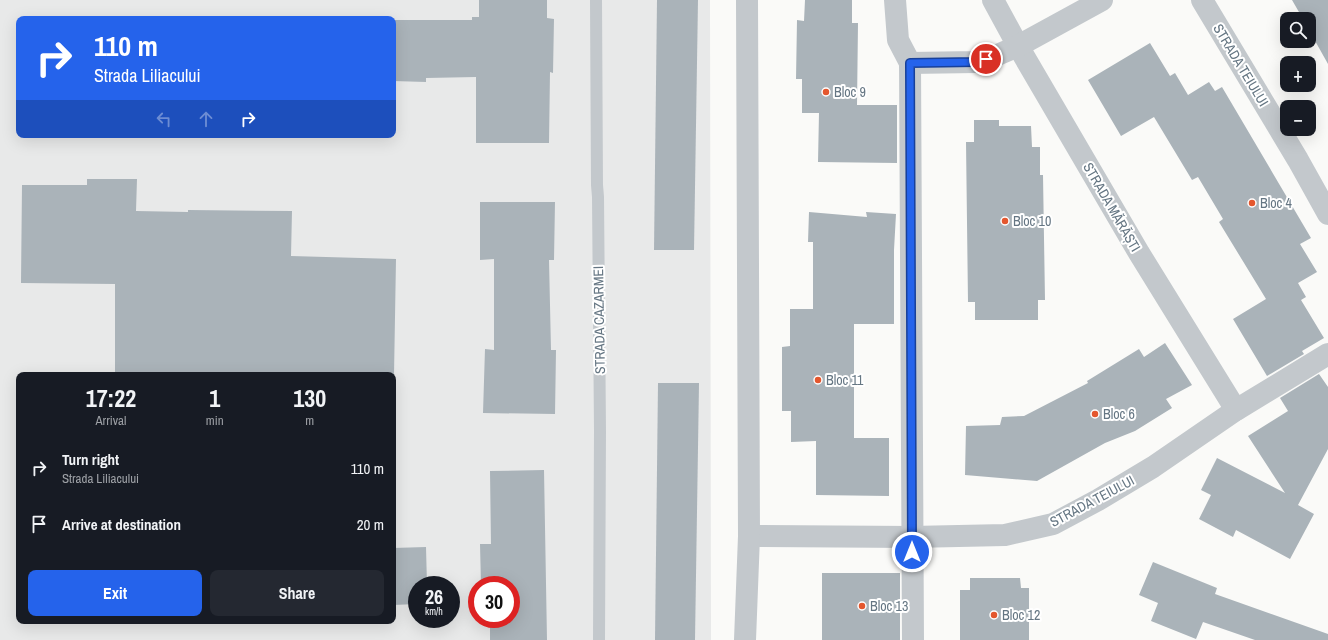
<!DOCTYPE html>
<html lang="en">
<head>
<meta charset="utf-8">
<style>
  :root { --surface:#171b24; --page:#242831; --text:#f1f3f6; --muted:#9ea1a6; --accent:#2563eb }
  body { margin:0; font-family:"Archivo Narrow",sans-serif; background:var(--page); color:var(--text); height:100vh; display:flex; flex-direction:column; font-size:15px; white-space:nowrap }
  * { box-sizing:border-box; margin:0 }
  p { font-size:13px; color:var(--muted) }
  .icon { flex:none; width:22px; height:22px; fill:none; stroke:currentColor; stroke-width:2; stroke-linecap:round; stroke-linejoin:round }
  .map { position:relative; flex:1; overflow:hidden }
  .details { position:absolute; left:16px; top:372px; width:380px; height:252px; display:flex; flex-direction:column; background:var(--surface); border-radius:8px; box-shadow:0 4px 16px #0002 }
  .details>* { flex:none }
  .guide { position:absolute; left:16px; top:16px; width:380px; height:122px; border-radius:8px; box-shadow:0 4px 16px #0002; background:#2563eb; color:#fff; overflow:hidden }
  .fabs { position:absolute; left:1280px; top:12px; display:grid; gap:8px }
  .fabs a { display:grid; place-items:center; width:36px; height:36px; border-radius:8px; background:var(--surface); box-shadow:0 4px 16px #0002; font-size:20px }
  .speed { position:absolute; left:408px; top:576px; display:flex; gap:8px; font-size:20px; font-weight:700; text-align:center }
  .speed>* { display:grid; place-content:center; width:52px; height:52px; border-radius:50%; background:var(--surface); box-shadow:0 4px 16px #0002; line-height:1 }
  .speed small { font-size:10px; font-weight:400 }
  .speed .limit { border:6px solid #d22; background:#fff; color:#111 }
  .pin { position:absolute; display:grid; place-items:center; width:34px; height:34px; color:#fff; margin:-17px; border:2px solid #fff; border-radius:50%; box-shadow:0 1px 4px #0007 }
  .me { position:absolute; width:44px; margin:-22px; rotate:0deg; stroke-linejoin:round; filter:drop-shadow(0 0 3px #0008) }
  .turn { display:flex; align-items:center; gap:14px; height:84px; padding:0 12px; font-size:18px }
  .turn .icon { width:52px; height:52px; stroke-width:2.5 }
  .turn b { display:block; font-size:28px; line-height:34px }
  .lanes { display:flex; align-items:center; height:38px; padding:0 12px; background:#0003; justify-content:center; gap:20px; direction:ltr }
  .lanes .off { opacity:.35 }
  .eta { display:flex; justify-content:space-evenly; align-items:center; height:68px; text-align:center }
  .eta b { font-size:24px; font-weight:800; line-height:28px }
  .cta { display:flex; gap:8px; margin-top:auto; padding:8px 12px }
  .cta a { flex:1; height:46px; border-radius:8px; background:var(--accent); color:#fff; font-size:16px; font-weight:800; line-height:46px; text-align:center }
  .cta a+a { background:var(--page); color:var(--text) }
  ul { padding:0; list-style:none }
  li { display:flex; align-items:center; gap:12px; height:56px; padding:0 12px }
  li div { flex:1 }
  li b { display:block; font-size:15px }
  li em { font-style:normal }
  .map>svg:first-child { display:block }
  .built { fill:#e8e9e9; fill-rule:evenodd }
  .building { fill:#aab3b9 }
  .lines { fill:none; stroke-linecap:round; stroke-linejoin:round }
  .lane { stroke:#c3c8cc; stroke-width:12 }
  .street { stroke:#c3c8cc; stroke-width:22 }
  .route-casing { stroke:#184099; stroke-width:10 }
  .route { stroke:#2563eb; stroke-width:7 }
  .poi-dot { fill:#e4572e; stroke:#fff; stroke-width:1.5 }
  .labels { text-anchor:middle; stroke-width:4; stroke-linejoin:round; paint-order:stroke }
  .street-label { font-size:14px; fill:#657683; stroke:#fff }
  .poi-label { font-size:14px; fill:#657683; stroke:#fff; text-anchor:start }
</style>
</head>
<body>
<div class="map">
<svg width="1328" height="640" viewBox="0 0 1328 640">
  <rect width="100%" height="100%" fill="#fafaf8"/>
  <path class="built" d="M0,0H710L711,640H0ZM19,19H393V135H19ZM19,375H393V621H19ZM417,585H451V619H417ZM477,585H511V619H477Z"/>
  <g class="building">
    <path d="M479,0H547V18L554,19L553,73L550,72L549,143H476V77L426,78V82L393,81V20H472V17H479Z"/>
    <path d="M657,0H698L694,250H654Z"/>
    <path d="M805,0H852V23H858L857,105H897V163L818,162L819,113H802V79H796L797,20L804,21Z"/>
    <path d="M1292,0H1328V64L1309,30V19H1303Z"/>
    <path d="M1150,43L1170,76L1175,73L1188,95L1209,82L1215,91L1222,87L1311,238L1300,244L1317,272L1298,283L1306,297L1301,300L1324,338L1302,351L1304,354L1267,376L1233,319L1266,299L1219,222L1223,219L1198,177L1192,180L1154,117L1121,136L1088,80Z"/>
    <path d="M974,120H999V126H1031L1032,147H1040V175H1043L1045,300H1038V320H975V302H968L966,142H974Z"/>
    <path d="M87,179H137L136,211L188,212V210L292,211L291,256L396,259L394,375H115V284L21,283L22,185H87Z"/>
    <path d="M480,202H555L554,260H549L551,350H556L555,414L483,413L485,349L494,350V259L480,260Z"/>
    <path d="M809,212L867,217L866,212L896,214L894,250V324H854V438H889V496L816,495V441L791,442V411H782V347L790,346V309H813V242H808Z"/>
    <path d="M1165,343L1192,385L1166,399L1172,408L1135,431L1105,443L1037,481L965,475L966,426L1000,425L1002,417L1024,416L1088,383L1087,381L1139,349L1144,357Z"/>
    <path d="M1319,374L1328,387V449L1298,505L1314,514L1290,559L1236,530L1233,537L1199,519L1211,495L1201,490L1217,458L1285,493L1248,436L1288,411L1280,398Z"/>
    <path d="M658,383H699L695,640H655Z"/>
    <path d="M544,470L547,640H490V619H511V585H481L480,544H491L490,471Z"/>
    <path d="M426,547L427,585H417V604L393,605V548Z"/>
    <path d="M1153,562L1217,588L1215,594L1328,634V640H1255L1203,622L1196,639L1151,621L1158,603L1139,595Z"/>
    <rect x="822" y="573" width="78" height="67"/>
    <path d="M970,578H1020L1021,588H1029V640H960V590H970Z"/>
  </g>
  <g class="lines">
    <path class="lane" d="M596,0L597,185L598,197L600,431L599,640"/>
    <g class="street">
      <path d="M895,0L898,40L910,63L913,640"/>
      <path d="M993,0L1018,46L1139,253L1236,410"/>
      <path d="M1202,0L1298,160L1328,214"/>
      <path d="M910,63L976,62L995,56L1018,46L1102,0"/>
      <path d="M749,536L912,537L1005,535L1053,524L1098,500L1153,467L1236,410L1328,354"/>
      <path d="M745,640L749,536L747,0"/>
    </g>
  </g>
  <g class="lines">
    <defs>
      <path id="route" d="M912,552L910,63L976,62L986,59"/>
    </defs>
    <use href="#route" class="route-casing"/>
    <use href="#route" class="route"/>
  </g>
  <g class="poi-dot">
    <circle cx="826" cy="92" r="4"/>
    <circle cx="1252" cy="203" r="4"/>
    <circle cx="1005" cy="221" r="4"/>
    <circle cx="818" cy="380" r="4"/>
    <circle cx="1095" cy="414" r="4"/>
    <circle cx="862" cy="606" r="4"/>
    <circle cx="994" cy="615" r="4"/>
  </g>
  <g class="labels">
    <g class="street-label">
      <text transform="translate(1241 65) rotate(59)" y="5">STRADA TEIULUI</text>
      <text transform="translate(1112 207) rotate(60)" y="5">STRADA MĂRĂȘTI</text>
      <text transform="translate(599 320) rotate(-91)" y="5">STRADA CAZARMEI</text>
      <text transform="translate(1092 501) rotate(-28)" y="5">STRADA TEIULUI</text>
    </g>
    <g class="poi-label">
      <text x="834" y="97">Bloc 9</text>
      <text x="1260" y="208">Bloc 4</text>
      <text x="1013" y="226">Bloc 10</text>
      <text x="826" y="385">Bloc 11</text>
      <text x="1103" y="419">Bloc 6</text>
      <text x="870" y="611">Bloc 13</text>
      <text x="1002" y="620">Bloc 12</text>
    </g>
  </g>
</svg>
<div class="fabs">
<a><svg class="icon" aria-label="search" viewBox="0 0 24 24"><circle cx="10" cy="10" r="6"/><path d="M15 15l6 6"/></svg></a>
<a>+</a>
<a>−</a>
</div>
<div class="speed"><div>26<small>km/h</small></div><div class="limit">30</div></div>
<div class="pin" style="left:986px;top:59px;background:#d93025"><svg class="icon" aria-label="arrive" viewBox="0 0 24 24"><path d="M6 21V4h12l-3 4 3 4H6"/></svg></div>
<svg class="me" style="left:912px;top:552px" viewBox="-20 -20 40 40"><circle r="17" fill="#2563eb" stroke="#fff" stroke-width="3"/><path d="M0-11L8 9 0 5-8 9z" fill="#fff"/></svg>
<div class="guide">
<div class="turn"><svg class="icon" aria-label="right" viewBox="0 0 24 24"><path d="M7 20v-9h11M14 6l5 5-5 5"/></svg><div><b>110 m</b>Strada Liliacului</div></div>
<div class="lanes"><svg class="icon off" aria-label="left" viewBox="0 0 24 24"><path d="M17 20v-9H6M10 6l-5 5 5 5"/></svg><svg class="icon off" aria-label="ahead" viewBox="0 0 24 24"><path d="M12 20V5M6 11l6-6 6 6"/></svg><svg class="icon" aria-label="right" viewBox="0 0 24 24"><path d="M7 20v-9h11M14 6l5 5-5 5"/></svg></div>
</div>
<section class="details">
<div class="eta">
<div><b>17:22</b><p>Arrival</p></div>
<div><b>1</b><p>min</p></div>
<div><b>130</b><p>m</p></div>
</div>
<ul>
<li><svg class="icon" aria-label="right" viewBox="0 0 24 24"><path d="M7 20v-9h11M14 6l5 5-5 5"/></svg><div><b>Turn right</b><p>Strada Liliacului</p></div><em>110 m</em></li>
<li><svg class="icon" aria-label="arrive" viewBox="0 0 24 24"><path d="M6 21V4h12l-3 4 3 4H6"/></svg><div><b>Arrive at destination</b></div><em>20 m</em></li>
</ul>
<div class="cta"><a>Exit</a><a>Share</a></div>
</section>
</div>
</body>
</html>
